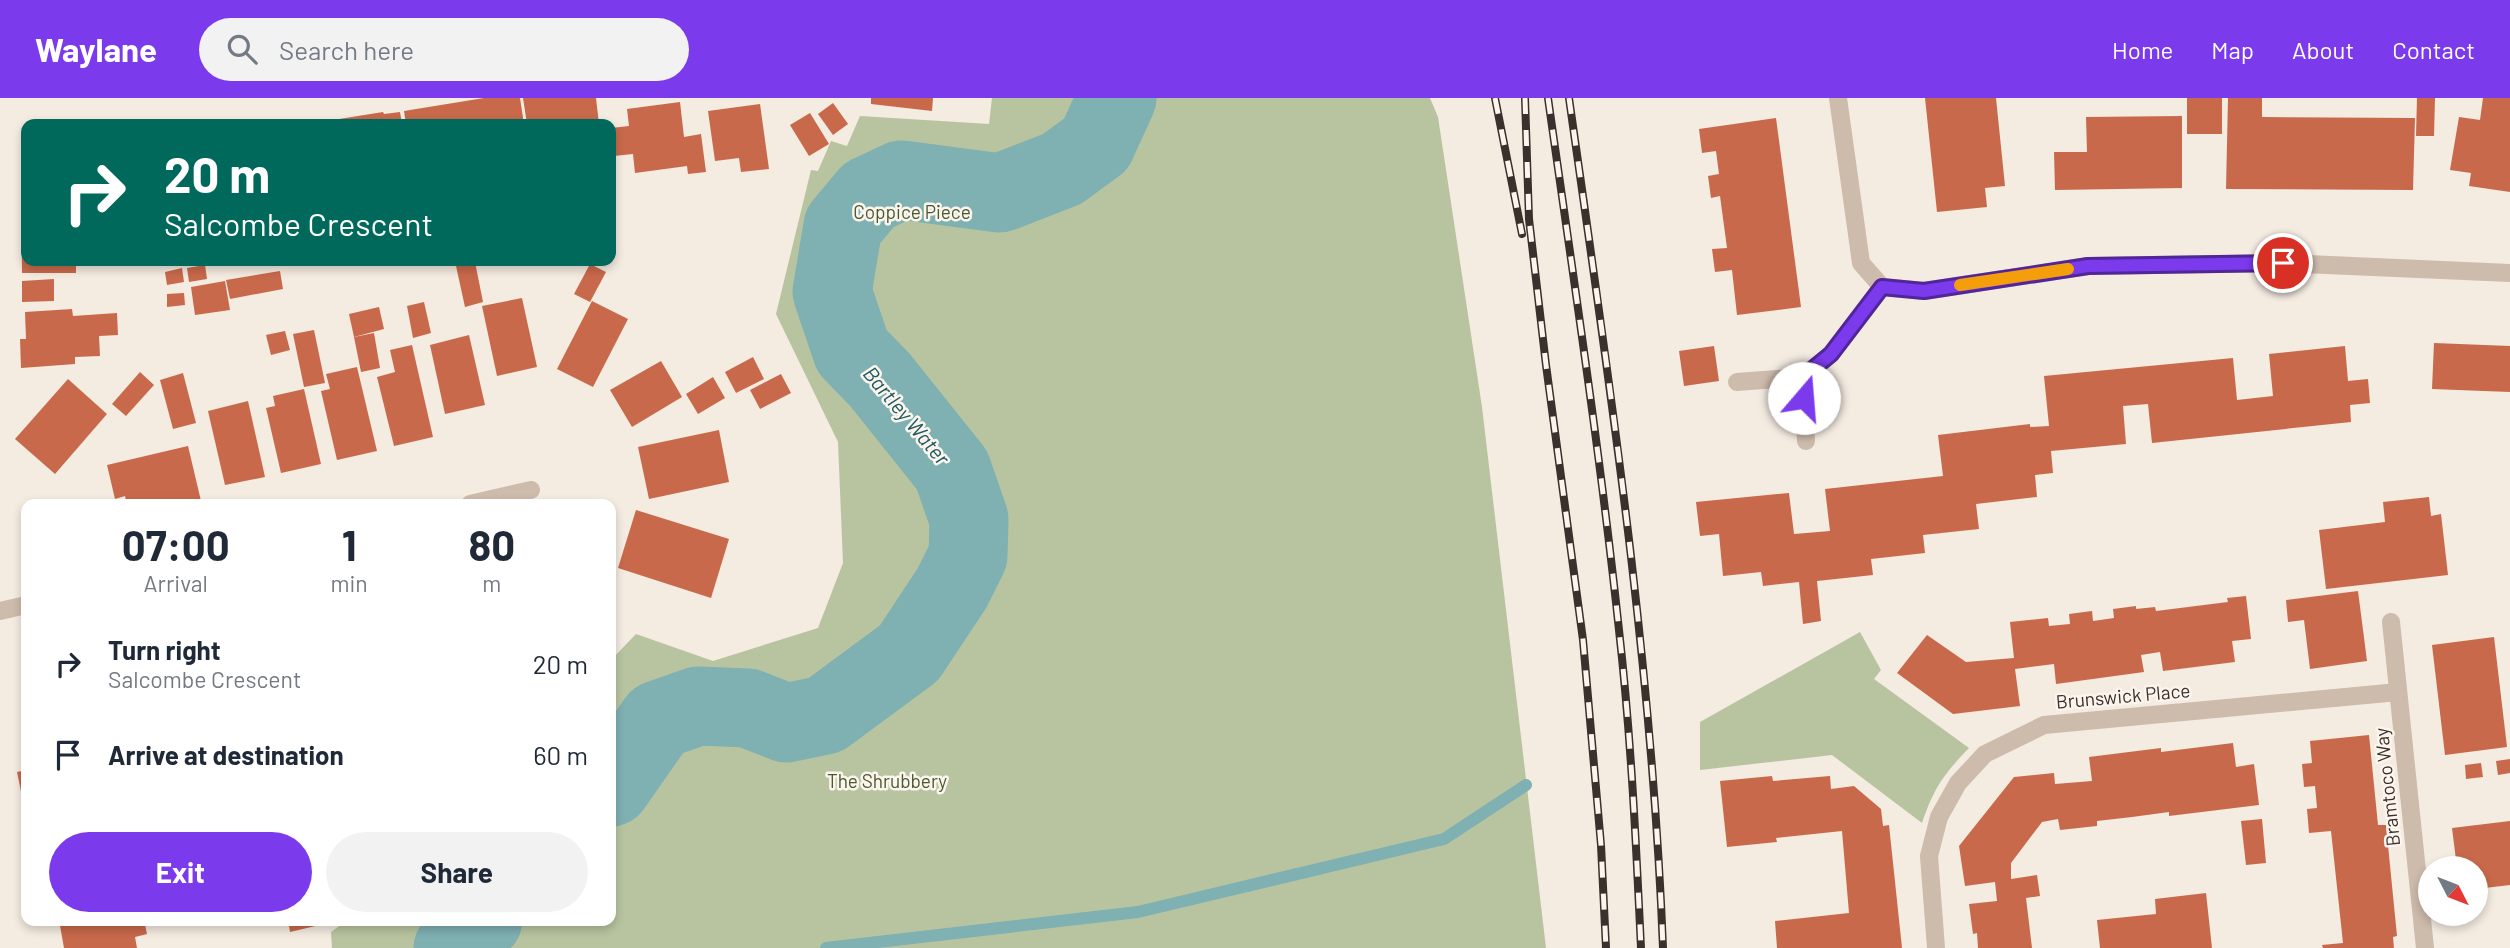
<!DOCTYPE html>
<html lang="en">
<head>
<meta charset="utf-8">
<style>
  :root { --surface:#fff; --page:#f2f2f3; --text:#1f2937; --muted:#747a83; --accent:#7c3aed }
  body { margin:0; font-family:Barlow,sans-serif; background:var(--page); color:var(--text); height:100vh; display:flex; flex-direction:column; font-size:26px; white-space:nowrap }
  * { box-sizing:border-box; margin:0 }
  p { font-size:23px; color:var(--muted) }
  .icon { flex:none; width:38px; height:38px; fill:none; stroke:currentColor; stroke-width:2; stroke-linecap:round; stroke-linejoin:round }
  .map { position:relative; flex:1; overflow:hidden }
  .drawer { position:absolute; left:21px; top:401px; width:595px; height:427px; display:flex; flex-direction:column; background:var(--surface); border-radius:14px; box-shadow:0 4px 10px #0003 }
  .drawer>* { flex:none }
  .guide { position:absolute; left:21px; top:21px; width:595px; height:147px; border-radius:14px; box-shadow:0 4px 10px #0003; background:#00695c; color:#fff; overflow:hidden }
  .needle { width:46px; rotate:132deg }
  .tools { position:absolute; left:2418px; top:758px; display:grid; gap:14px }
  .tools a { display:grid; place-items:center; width:70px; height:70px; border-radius:50%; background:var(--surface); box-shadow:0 4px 10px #0003; font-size:35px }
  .pin { position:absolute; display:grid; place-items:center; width:60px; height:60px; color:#fff; margin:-30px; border:4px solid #fff; border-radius:50%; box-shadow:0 2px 7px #0007 }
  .me { position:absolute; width:77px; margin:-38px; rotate:18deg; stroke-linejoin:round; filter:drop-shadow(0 0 5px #0008) }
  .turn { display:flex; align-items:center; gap:24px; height:147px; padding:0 28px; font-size:32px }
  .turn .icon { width:91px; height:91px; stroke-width:2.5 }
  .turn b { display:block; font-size:49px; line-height:60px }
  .eta { display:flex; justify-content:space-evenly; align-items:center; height:119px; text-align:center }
  .eta b { font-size:42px; font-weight:700; line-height:49px }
  .cta { display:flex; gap:14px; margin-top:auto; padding:14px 28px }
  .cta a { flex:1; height:80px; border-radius:42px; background:var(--accent); color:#fff; font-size:28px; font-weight:700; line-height:80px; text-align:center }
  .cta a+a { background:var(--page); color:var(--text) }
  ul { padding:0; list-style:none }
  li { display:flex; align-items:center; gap:21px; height:91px; padding:0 28px }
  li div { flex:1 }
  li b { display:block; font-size:26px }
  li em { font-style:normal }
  header { display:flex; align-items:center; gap:42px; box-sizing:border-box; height:98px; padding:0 35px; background:var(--accent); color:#fff }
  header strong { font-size:33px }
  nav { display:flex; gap:38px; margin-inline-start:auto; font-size:24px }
  .search { width:490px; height:63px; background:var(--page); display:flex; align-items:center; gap:18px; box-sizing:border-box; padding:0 24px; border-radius:38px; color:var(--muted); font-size:26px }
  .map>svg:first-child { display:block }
  .green { fill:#b8c4a0 }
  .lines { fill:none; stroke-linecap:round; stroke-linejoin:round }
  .stream { stroke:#7fb0b2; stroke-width:12 }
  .river { stroke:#7fb0b2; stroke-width:79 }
  .building { fill:#c8694b }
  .minor { stroke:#cdbbac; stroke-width:18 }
  .rail-casing { stroke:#3b302b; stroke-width:8 }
  .rail { stroke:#fbf5ee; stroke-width:5; stroke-dasharray:16; stroke-linecap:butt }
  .route-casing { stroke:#51269a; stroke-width:18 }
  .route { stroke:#7c3aed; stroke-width:12 }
  .slow { stroke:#f59e0b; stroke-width:12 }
  .labels { text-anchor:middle; stroke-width:5; stroke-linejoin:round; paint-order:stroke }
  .park-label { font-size:19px; fill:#4a5a2e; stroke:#fbf5ee }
  .street-label { font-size:19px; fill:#3b302b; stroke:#fbf5ee }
  .water-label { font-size:21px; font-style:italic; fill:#1f5a5e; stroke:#fbf5ee }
</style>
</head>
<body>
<header>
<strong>Waylane</strong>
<div class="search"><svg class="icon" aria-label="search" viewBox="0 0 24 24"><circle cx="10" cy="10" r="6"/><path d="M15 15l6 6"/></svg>Search here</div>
<nav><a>Home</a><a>Map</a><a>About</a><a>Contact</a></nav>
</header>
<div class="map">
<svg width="2510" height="850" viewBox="0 0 2510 850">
  <rect width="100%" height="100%" fill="#f4ebe1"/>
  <g class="green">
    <path d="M992,0H1430L1438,19L1482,309L1546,850H332L331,834L346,823L611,822V562L636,536L713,563L818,530L843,465L838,344L776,216L811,72L818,73L831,43L847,48L860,18L989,26Z"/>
    <path d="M1860,534L1881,572L1874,581L1969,650C1943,677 1934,690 1922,725L1832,657L1700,672V624Z"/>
  </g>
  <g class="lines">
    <path class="stream" d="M826,850L1138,814L1444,741L1526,687"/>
    <g class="river">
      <path d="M611,689L658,622L698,608L748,610L786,625L825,617L909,555L952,490L968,458L969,421L952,372L880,282L852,253L832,194L843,128L869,97L901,82L1000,95L1062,71L1096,46L1117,0"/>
      <path d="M453,850L470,832L483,822"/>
    </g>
  </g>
  <g class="building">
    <path d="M484,0H520L524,26H406L404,13Z"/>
    <path d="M523,0H596L599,26H527Z"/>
    <path d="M871,0H933L932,13L871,6Z"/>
    <path d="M1925,0H1996L2005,88L1985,90L1987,109L1937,114Z"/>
    <rect x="2187" y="0" width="35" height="36"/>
    <path d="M2228,0H2262V19L2415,20L2413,92L2226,91Z"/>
    <path d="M2417,0H2435L2434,38H2416Z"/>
    <path d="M2483,0H2510V94L2469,88L2471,75L2450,72L2459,19L2480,22Z"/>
    <path d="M680,4L684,39L701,36L706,74L688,76L687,68L635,75L633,56L614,58L611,30L629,28L627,11Z"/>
    <path d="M833,5L848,26L833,37L818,16Z"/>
    <path d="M760,6L769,71L741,74L739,60L715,63L708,13Z"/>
    <path d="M383,14L384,16L400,14L402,26H308Z"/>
    <path d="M810,15L829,46L809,58L790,27Z"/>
    <path d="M2182,18V90L2055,92L2054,54H2087L2086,19Z"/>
    <path d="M1776,20L1801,209L1737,217L1732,172L1715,174L1712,151L1727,150L1720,98L1711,100L1708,78L1719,76L1716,53L1702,55L1699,31Z"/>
    <path d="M21,92H26V163H76V175H22Z"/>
    <path d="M475,164L483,204L465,209L456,168Z"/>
    <path d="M590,166L606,174L590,204L574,196Z"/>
    <path d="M205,167L207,181L189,184L187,170Z"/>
    <path d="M182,170L184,184L167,187L165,174Z"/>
    <path d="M280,173L283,191L230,201L226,182Z"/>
    <path d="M54,181V203L22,204V183Z"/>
    <path d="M225,183L230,212L195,217L191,189Z"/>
    <path d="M184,195L185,207L167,209V196Z"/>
    <path d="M522,200L537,269L497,278L482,208Z"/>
    <path d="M592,203L628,221L593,289L557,271Z"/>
    <path d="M424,204L431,235L413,240L407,208Z"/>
    <path d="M379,209L384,231L354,239L349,216Z"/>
    <path d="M72,211L73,218L117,215L118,237L99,238L100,258L75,259V266L21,270L20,241H26L25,214Z"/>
    <path d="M314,232L325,285L304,289L293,236Z"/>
    <path d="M285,233L290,252L271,257L266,237Z"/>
    <path d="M374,235L380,270L361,274L354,239Z"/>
    <path d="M469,237L485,307L445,316L430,247Z"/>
    <path d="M2434,245L2510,248V294L2432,291Z"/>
    <path d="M412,247L433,339L394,348L377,279L395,274L390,252Z"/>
    <path d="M1714,248L1719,283L1684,288L1679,253Z"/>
    <path d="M2345,248L2348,283L2368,281L2370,305L2350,307L2351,324L2152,345L2148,306L2123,308L2126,346L2051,353L2053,375L2035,377L2037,399L1976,406L1979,431L1923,437L1925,455L1871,461L1873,477L1817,483L1821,523L1803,526L1799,484L1763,488L1761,474L1723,478L1719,436L1700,438L1696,404L1789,395L1794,436L1830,433L1825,391L1943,378L1938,337L2030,326V329L2049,328L2044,278L2233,260L2237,302L2273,298L2269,256Z"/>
    <path d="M753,259L764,281L736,295L725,274Z"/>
    <path d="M661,263L682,299L632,329L610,292Z"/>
    <path d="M357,269L377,353L337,362L321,293L330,291L326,276Z"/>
    <path d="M140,274L154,287L126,318L112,306Z"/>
    <path d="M183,275L196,325L173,331L160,282Z"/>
    <path d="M781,276L791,295L760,311L750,292Z"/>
    <path d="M713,279L725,300L698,316L686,296Z"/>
    <path d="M68,281L107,316L55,376L15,341Z"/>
    <path d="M304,291L321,366L281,375L266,310L275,308L273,298Z"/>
    <path d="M248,303L265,379L225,387L208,313Z"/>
    <path d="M719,332L729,384L649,401L638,349Z"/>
    <path d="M188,348L201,403L187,406H127L125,398L115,401L107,367Z"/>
    <path d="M2429,399L2431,418L2441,416L2448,477L2326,491L2319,432L2385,424L2383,404Z"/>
    <path d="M636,412L729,441L711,500L618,470Z"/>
    <path d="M2358,493L2367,563L2310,571L2304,522L2288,524L2286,502Z"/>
    <path d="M2246,498L2251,541L2232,543L2235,564L2163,573L2160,554L2141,557L2144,574L2056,586L2054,566L2015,571L2020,608L1953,616L1897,575L1927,537L1966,564L2014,560L2010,524L2048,520L2049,528L2070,526L2069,516L2092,513L2093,523L2114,520L2113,511L2136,508V511L2155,509L2156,513L2228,504L2227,500Z"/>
    <path d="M2494,539L2507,649L2445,657L2432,547Z"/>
    <path d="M2369,637L2378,727H2386L2397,838L2393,839L2394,850H2323L2322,847L2343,845L2331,733L2309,735L2307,711L2317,710L2315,688L2304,689L2302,666L2312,665L2310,643Z"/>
    <path d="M2233,645L2236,669L2254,666L2259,707L2169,718V714L2132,719L2097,723V728L2060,732L2058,721L2042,724L2011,765V781L2037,777L2040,798L2026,800L2032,850H1978L1977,835L1973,836L1969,806L1997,803L1995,784L1965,788L1959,748L2014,679L2054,675L2055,686L2092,683L2089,659L2161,650V654Z"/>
    <path d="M2510,661V675L2498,677L2496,663Z"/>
    <path d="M2481,665L2483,679L2466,681L2465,667Z"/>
    <path d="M26,672V713H25L17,674Z"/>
    <path d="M1772,678L1773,683L1830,678L1831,691L1854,688L1881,711L1883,728L1889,727L1902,850H1777L1775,823L1849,815L1842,733L1776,740L1777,744L1727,749L1720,683Z"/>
    <path d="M2262,721L2266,765L2246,767L2241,723Z"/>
    <path d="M2510,723V787L2476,791V770H2457L2452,730Z"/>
    <path d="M2206,795L2212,850H2100L2097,822L2156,816L2155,801Z"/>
    <path d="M59,822H144L147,836L135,839L137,850H64Z"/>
    <path d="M288,822H323L324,826L290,834Z"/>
  </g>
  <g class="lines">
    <g class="minor">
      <path d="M1838,0L1861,165L1882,189L1924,193L2088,168L2283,165L2510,175"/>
      <path d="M1803,279L1806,343"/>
      <path d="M1737,284L1803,279L1831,256L1882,189"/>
      <path d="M470,406L531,392"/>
      <path d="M0,513L26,507"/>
      <path d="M2391,524L2425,850"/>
      <path d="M1936,850L1929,758L1939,719L1958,685L1985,656L2044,627L2398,594"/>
    </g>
    <defs>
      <g id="rail">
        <path d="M1495,0L1522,136"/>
        <path d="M1525,0L1529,121L1546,267L1583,542L1601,747L1606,850"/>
        <path d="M1548,0C1573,177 1600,354 1619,532C1631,638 1636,744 1641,850"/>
        <path d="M1569,0C1609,283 1652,564 1663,850"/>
      </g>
    </defs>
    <use href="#rail" class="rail-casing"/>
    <use href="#rail" class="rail"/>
  </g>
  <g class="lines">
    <defs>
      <path id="route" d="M1804,300L1803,279L1831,256L1882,189L1924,193L2088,168L2283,165"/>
    </defs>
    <use href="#route" class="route-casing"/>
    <use href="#route" class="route"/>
    <path class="slow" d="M1960,187L2068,171"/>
  </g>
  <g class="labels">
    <g class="park-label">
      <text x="912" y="121">Coppice Piece</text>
      <text x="887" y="690">The Shrubbery</text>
    </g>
    <g class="street-label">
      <text transform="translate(2123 598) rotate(-5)" y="7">Brunswick Place</text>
      <text transform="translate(2387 689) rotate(-96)" y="7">Bramtoco Way</text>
    </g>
    <g class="water-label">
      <text transform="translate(906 318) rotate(50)" y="7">Bartley Water</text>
    </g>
  </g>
</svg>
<div class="tools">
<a><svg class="needle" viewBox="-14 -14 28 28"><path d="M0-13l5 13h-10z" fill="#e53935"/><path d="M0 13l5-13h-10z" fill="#747a83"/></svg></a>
</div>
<div class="pin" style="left:2283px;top:165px;background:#d93025"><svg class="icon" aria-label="arrive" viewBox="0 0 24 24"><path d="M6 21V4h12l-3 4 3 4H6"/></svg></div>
<svg class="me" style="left:1804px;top:300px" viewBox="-20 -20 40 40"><circle r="19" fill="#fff"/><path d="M0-13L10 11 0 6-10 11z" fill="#7c3aed"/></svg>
<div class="guide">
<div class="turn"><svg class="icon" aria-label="right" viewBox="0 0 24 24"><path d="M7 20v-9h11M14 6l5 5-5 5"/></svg><div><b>20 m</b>Salcombe Crescent</div></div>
</div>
<section class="drawer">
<div class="eta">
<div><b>07:00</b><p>Arrival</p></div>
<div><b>1</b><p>min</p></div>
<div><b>80</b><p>m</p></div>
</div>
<ul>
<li><svg class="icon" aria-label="right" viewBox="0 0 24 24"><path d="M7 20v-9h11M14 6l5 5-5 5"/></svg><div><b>Turn right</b><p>Salcombe Crescent</p></div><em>20 m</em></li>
<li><svg class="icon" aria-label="arrive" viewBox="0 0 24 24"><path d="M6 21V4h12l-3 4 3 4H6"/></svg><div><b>Arrive at destination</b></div><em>60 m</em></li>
</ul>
<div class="cta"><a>Exit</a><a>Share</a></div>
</section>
</div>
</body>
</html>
